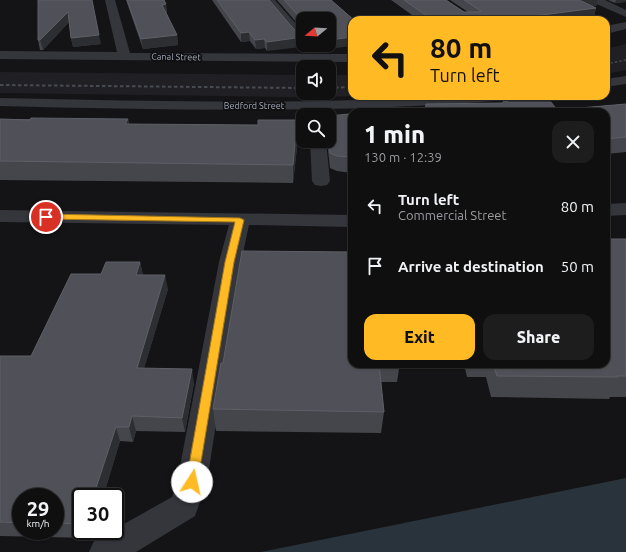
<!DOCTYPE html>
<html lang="en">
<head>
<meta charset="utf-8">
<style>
  :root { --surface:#0f0f10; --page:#1d1d1e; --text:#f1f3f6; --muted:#9b9c9f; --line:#2f2f30; --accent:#ffba24 }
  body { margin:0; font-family:Ubuntu,sans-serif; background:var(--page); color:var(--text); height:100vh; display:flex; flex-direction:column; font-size:15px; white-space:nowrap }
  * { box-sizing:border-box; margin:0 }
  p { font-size:13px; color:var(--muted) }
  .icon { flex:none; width:22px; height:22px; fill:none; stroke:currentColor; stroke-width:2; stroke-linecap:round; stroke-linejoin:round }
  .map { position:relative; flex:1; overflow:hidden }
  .details { position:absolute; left:348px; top:108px; width:262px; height:260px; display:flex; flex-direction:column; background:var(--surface); border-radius:12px; box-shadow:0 1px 3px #0004,0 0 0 1px var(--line) }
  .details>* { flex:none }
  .hud { position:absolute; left:348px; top:16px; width:262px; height:84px; border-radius:12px; box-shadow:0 1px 3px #0004,0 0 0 1px var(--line); background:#ffba24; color:#111; overflow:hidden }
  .needle { width:26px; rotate:252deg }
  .tools { position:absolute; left:296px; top:12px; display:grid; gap:8px }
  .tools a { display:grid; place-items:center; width:40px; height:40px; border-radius:8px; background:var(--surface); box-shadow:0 1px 3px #0004,0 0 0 1px var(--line); font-size:20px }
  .speed { position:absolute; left:12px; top:488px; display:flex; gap:8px; font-size:20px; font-weight:700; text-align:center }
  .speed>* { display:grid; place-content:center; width:52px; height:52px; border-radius:50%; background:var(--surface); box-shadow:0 1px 3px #0004,0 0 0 1px var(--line); line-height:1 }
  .speed small { font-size:10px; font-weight:400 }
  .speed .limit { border:2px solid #111; border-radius:6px; background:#fff; color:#111 }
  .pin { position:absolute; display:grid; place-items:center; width:34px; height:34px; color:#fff; margin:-17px; border:2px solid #fff; border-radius:50%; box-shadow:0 1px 4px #0007 }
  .me { position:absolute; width:44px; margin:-22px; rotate:10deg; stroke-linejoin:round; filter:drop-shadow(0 0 3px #0008) }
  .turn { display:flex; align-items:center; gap:14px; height:84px; padding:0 16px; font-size:18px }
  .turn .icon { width:52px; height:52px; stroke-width:2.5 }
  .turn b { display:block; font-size:28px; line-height:34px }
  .round { display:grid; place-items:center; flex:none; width:42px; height:42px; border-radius:12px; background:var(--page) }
  .headline { display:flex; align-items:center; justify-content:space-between; height:68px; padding:0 16px }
  h1 { font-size:24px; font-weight:800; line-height:30px }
  .button { display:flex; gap:8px; margin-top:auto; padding:8px 16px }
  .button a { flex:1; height:46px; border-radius:12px; background:var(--accent); color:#111; font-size:16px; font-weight:800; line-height:46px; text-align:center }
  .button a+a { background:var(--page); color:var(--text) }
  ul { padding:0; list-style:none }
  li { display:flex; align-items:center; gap:12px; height:60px; padding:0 16px }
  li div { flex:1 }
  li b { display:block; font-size:15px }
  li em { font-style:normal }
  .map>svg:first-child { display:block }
  .built { fill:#202024 }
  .water { fill:#29333b }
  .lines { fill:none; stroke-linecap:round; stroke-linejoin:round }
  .minor { fill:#35363c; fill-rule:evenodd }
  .rail-far1 { stroke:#484a51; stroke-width:1.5; stroke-dasharray:2.5 2; stroke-linecap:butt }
  .rail { stroke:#484a51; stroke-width:2; stroke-dasharray:3.5 2.5; stroke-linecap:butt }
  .wall { fill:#45464c; fill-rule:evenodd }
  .shaded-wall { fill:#2d2e32 }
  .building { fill:#505158; stroke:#5d5f67 }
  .route { fill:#ffba24; stroke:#a67917 }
  .labels { text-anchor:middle; stroke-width:3.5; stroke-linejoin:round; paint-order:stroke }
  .far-street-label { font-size:9px; fill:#a5aab8; stroke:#0f0f11 }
</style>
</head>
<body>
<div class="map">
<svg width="626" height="552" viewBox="0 0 626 552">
  <rect width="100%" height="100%" fill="#141416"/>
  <g class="built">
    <path d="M626,44V70L606,74V49Z"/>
    <path d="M0,72L303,75V93H329V75H352V96H388L289,97L0,93Z"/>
  </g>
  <path class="water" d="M626,478V552H261Z"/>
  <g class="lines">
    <g class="minor">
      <path d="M105,0H115L130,53L352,54V62L0,59V51L117,52Z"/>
      <path d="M264,0H275L303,32V43L299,42Z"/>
      <path d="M591,0H605L626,10V17L592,2Z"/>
      <path d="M626,22V29L606,34V26Z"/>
      <path d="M626,76V84L606,87V79Z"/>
      <path d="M514,96L512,99L507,100C338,114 169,110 0,106V98C106,100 212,103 318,101C383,100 449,96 514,96Z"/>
      <path d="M310,141H326L330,181L327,185L321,186L315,185L312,181Z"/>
      <path d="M626,203V215L606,216V204Z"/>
      <path d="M0,210L352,215V227L249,225L241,262L207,482L195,516L136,552H89L94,541L111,531H115V529L172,497L177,482L219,262L229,225L0,222Z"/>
    </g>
    <path class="rail-far1" d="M606,64L626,60"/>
    <g class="rail">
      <path d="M0,85L303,88"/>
      <path d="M329,88L352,87"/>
    </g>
  </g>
  <g class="wall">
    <path d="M38,0L101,44L73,47L71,38L69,22L43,50H40L38,40Z"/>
    <path d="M126,0H164L166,4L167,14L177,35L178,45L143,49Z"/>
    <path d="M212,0H269L267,51L265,48L256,49L250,41L241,42Z"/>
    <path d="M277,0H331L354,20L336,48L303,19V30Z"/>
    <path d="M391,0H446L464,12H468L450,0H598L596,6H592L596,8L594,17L573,20H419Z"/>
    <path d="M608,0H626V2L615,3Z"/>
    <path d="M509,102L557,110L626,104V152L606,154V112H425Z"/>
    <path d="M0,119H128L129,124L298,138L293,183L0,180Z"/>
    <path d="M352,121V173L337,171L330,168L327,141H329Z"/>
    <path d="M626,239V397H610L609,399L491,397L486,377H467L464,364H606Z"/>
    <path d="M140,262L143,275L168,289L144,368L194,383L185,432L136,431L133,442L120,441L103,497H81V531H93L90,538L0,536V356H31L101,274ZM21,497H55V531H21Z"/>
    <path d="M352,364H400V369H399L397,382H381L384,412L381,433L216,431L213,409Z"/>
  </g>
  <g class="shaded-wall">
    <path d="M577,0H598L596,6L575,8Z"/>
    <path d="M616,0H626V2L615,3Z"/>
    <path d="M166,4L167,14L162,5Z"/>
    <path d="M596,8L594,17L573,20H504Z"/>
    <path d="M68,12L70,21L43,50L40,40Z"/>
    <path d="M249,32L250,41L241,42V33Z"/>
    <path d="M329,34H332V43L329,44Z"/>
    <path d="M99,35L101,44L73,47L71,38Z"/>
    <path d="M177,35L178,45L143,49L141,39Z"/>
    <path d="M303,37V45H318L267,51V42Z"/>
    <path d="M352,37V46L336,48L337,39Z"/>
    <path d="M264,39L265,48L256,49L255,40Z"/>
    <path d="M128,119L131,136L125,124Z"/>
    <path d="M297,120L298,138L293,183V165Z"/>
    <path d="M140,262L143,276L136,275Z"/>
    <path d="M165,275L168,289L140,382L137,368Z"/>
    <path d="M192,369L194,383L185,432L182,418Z"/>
    <path d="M132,416L136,431L133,442L129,427Z"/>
    <path d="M116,427L120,441L103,497H93Z"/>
    <path d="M87,531H93L90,538Z"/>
  </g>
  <g class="building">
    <path d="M38,0H92L99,35L71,38L68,12L40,40H38Z"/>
    <path d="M127,0H164L166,4L162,5L177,35L141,39Z"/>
    <path d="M217,0H269L298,34L303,35V37L267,42L264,39L255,40L249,32L241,33Z"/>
    <path d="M284,0H331L354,20H352V37L337,39L332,34H329V19H303V21Z"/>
    <path d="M404,0H446L464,12H479L481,11L464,0H579L596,8L504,20H433Z"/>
    <path d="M504,101L509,102H551L557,110L626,104V137L606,139V112H425L426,104L502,103Z"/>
    <path d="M349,114L352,121V157L337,156L330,153L329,140V116Z"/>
    <path d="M31,118L128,119L125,124L258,125V120H297L293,165L0,161V119L30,120Z"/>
    <path d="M606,239H626V376H617L618,377L497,376L493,364H606Z"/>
    <path d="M242,251L352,252V364H379L384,412L213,409L221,363H223Z"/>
    <path d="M106,262H140L136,275H165L137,368L192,369L182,418L132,416L129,427H116L93,497H81V524L55,523V497H21V523L0,522V356H31L71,274H101Z"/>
  </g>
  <path class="route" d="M46,214L240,218L244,220L234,262L197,486L192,488L188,486L186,482L225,262L235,222L44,219L42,217Z"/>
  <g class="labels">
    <g class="far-street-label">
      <text transform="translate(176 57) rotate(1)" y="3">Canal Street</text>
      <text x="254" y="109">Bedford Street</text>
    </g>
  </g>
</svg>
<div class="tools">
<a><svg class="needle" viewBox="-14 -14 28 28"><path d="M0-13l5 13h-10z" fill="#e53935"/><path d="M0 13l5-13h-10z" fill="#9b9c9f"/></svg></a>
<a><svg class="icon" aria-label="sound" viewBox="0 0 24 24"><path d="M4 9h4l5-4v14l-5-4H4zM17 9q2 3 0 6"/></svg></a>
<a><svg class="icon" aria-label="search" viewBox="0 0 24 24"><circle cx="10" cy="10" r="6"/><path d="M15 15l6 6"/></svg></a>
</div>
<div class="speed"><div>29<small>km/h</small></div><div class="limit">30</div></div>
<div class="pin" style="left:46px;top:217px;background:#d93025"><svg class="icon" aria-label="arrive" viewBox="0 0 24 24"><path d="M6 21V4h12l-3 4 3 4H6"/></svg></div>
<svg class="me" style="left:192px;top:482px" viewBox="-20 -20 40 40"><circle r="19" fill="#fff"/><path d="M0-13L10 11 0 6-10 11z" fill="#ffba24"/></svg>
<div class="hud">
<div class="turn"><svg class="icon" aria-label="left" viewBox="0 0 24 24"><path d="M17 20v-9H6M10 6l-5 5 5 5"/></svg><div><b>80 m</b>Turn left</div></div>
</div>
<section class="details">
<div class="headline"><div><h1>1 min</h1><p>130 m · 12:39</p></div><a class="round"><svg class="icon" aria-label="close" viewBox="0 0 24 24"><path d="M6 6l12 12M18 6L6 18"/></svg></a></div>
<ul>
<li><svg class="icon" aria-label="left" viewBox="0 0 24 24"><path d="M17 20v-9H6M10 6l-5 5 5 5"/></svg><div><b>Turn left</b><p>Commercial Street</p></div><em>80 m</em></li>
<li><svg class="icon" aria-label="arrive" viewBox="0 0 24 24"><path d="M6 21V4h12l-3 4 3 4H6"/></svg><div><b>Arrive at destination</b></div><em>50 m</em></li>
</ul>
<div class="button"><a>Exit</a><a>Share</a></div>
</section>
</div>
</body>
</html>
